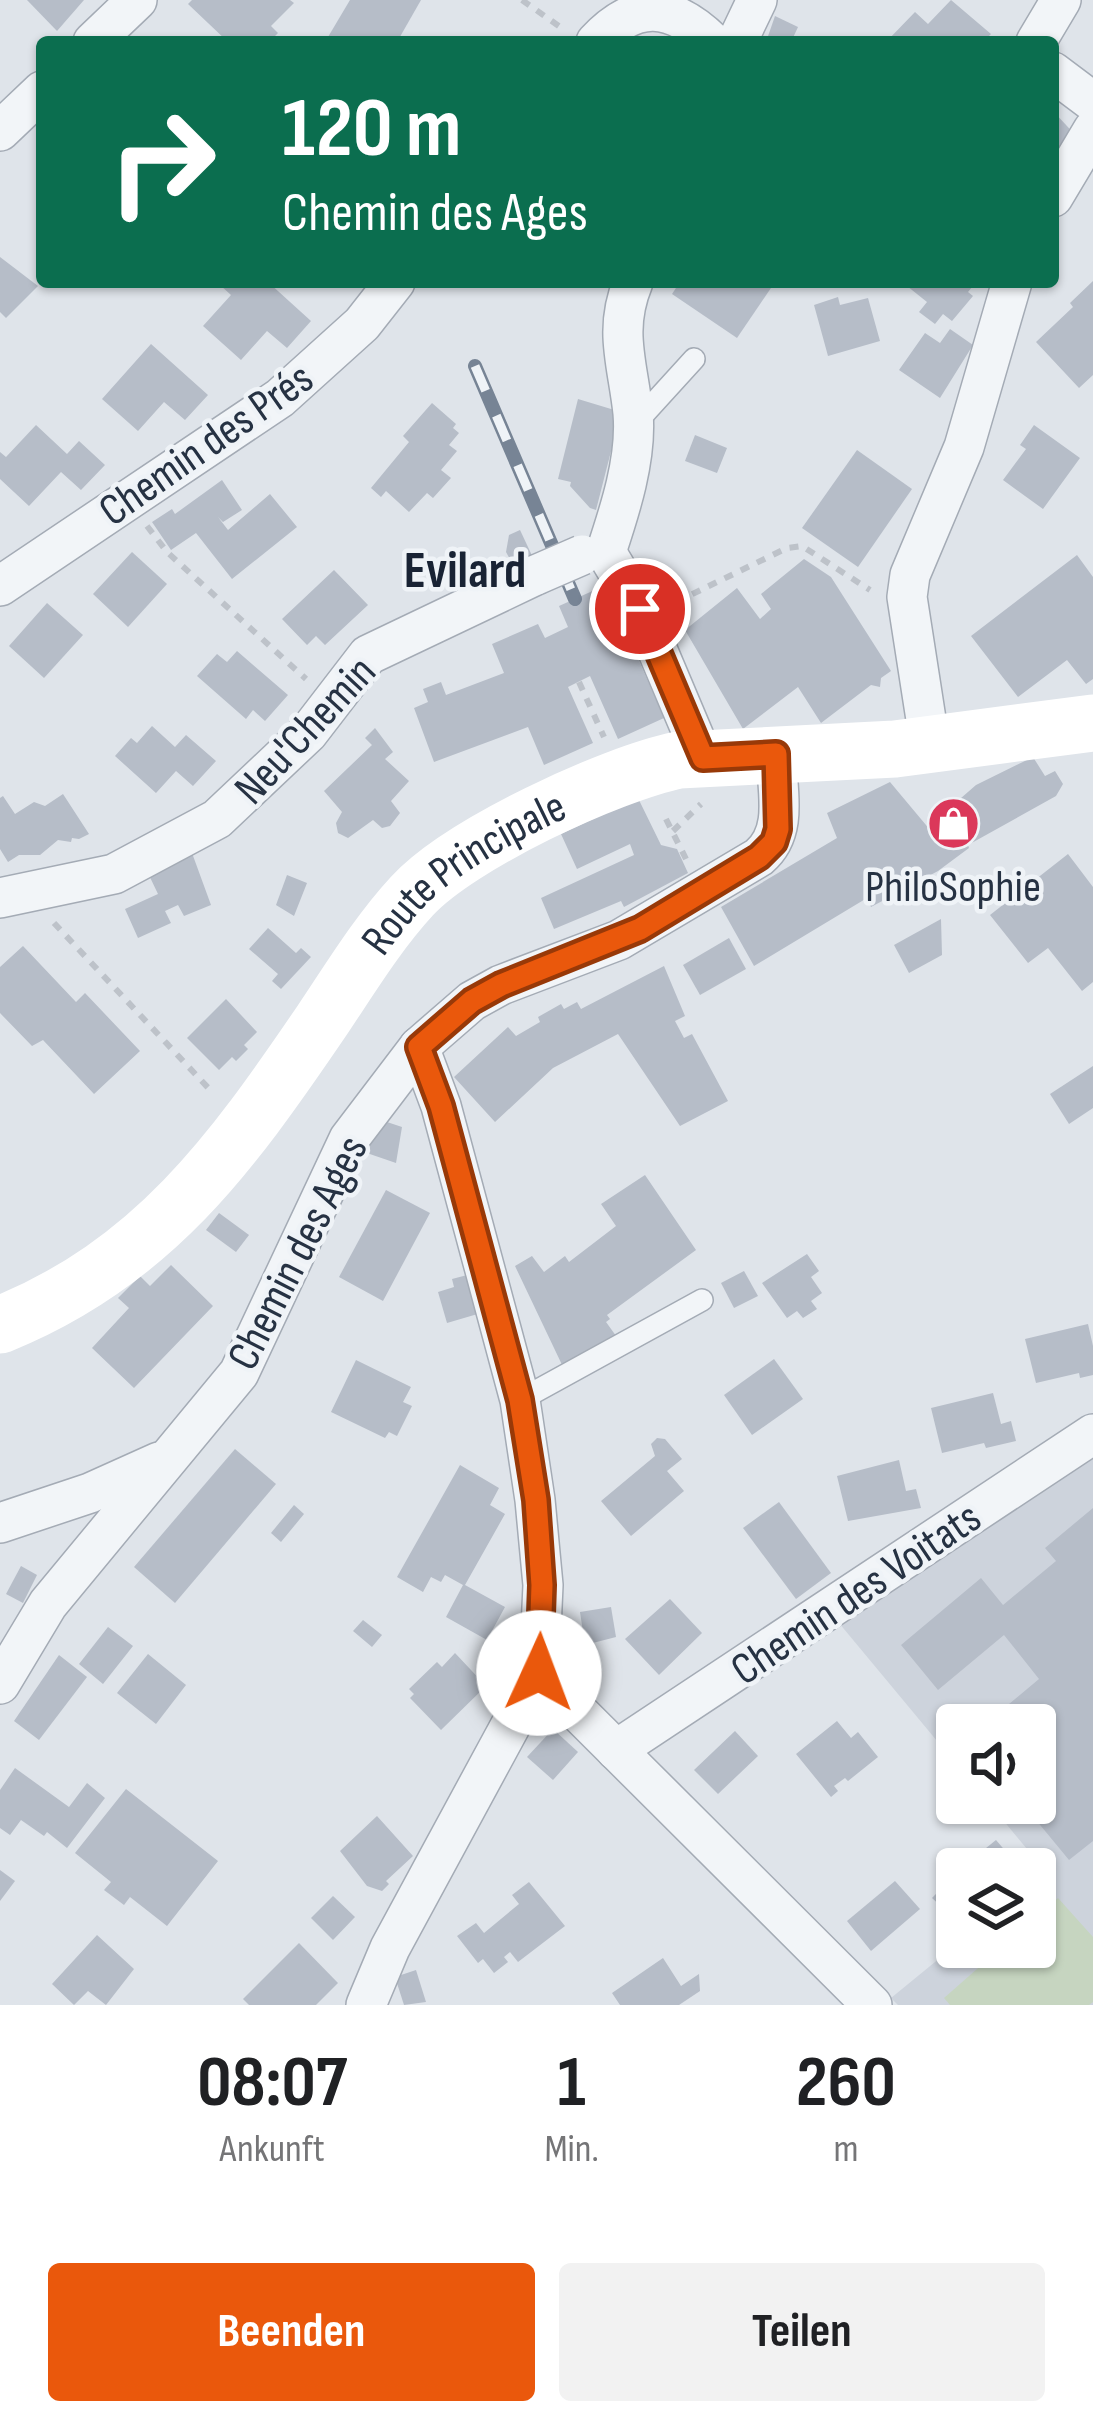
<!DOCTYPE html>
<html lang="de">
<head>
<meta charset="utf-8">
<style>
  :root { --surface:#fff; --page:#f2f2f2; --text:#202124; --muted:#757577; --accent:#ea580c }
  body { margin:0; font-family:"Sofia Sans Condensed",sans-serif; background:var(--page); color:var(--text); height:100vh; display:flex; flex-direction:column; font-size:45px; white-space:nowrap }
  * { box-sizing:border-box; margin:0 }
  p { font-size:39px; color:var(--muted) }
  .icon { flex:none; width:66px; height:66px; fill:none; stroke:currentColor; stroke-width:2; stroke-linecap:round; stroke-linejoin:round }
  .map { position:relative; height:2005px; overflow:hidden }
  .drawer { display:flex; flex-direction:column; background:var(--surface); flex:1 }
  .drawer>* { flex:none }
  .guide { position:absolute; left:36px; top:36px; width:1023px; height:252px; border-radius:12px; box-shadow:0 3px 9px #0004; background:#0b6e4f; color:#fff; overflow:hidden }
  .controls { position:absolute; left:936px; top:1704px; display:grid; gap:24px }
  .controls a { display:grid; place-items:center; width:120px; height:120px; border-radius:12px; background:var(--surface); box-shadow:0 3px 9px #0004; font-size:60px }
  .pin { position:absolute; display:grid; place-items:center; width:102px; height:102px; color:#fff; margin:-51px; border:6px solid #fff; border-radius:50%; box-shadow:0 3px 12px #0007 }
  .me { position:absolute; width:132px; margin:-66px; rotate:2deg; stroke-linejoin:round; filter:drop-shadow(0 0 9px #0008) }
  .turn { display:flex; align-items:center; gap:42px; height:252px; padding:0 48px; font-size:54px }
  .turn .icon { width:156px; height:156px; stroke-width:2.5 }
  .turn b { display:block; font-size:84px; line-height:102px }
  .eta { display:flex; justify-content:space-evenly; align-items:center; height:204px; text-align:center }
  .eta b { font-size:72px; font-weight:700; line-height:84px }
  .cta { display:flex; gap:24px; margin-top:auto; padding:24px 48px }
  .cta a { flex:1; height:138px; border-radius:12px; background:var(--accent); color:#fff; font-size:48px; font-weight:700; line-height:138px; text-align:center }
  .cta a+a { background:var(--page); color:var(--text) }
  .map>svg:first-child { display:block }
  .built { fill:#cdd3dc }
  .green { fill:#c6d5c0 }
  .building { fill:#b6bdc8 }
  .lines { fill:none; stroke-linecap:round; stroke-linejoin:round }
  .lane-casing { stroke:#a4abb5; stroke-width:24 }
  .street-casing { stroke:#a4abb5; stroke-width:42 }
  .path { stroke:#bdc2c9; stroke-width:6; stroke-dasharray:9 9; stroke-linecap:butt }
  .lane { stroke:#f2f5f8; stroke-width:21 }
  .street { stroke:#f2f5f8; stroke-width:39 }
  .secondary { stroke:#fff; stroke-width:57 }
  .rail-casing { stroke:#778495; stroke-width:14 }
  .rail { stroke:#eff3f7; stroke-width:9; stroke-dasharray:27; stroke-linecap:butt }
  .street-bridge-casing { stroke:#a4abb5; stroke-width:42; stroke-linecap:butt }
  .street-bridge { stroke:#f2f5f8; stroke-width:39 }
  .route-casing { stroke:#983908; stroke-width:30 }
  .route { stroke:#ea580c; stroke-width:21 }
  .labels { text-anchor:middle; stroke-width:9; stroke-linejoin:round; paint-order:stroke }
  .street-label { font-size:45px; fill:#263243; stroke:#eff3f7 }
  .poi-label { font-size:45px; fill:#263243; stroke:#eff3f7 }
  .quarter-label { font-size:51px; font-weight:bold; fill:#192334; stroke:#eff3f7 }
</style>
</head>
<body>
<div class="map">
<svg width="1093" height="2005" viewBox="0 0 1093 2005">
  <rect width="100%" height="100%" fill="#dfe4ea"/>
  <path class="built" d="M1093,1449V2005H898L891,1998L957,1944V1947H1035V1879L1045,1871L989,1803H1035V1725H957V1765L834,1617Z"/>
  <path class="green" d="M1058,1898L1093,1937V2002L1089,2005H950L944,1998L1002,1947H1035V1918Z"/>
  <g class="building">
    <path d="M27,0H84L57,31Z"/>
    <path d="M192,0H290L294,3L271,26L278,33L269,42H228L188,4Z"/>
    <path d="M350,0H421L397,42H336L328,37Z"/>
    <path d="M951,0L991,34L983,42H886L915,12L928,24Z"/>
    <path d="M775,16L798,27L791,42H766Z"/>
    <path d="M1053,111L1080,140L1053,164Z"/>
    <path d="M0,257L38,286L6,318L0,312Z"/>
    <path d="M1093,281V375L1079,388L1036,342L1073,307L1070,303Z"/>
    <path d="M223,282H268L311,321L287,348L267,331L241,360L203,326L231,295L220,285Z"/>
    <path d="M680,282H775L737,338L672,294Z"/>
    <path d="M902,282H976L968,292L973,296L952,321L943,314L935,324L919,312L927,302Z"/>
    <path d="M838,297L840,305L868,298L880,341L828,356L814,305Z"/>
    <path d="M950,329L973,345L940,398L899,370L925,333L940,343Z"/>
    <path d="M151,344L208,395L185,420L164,402L138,431L102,399Z"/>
    <path d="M578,399L621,412L596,510L590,508L570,486L571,482L558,479Z"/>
    <path d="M432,403L456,424L453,428L459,433L449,445L457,451L441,470L451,478L433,498L427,493L409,512L386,491L381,497L371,488L409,442L403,436Z"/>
    <path d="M36,425L67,454L79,441L105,465L81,490L61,472L29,506L0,479V452L6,457Z"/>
    <path d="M1034,425L1080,458L1043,509L1003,480L1026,449L1020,445Z"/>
    <path d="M695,435L727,448L717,473L685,461Z"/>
    <path d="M857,450L912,489L858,567L802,528Z"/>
    <path d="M222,480L242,510L223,522L218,517L228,530L270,494L297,527L232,579L196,533L171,550L152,522L172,509L175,514Z"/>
    <path d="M520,530L535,562L516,570L506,552L509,535Z"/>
    <path d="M132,552L167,584L128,627L93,594Z"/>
    <path d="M1077,555L1093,577V679L1086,684L1067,660L1018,697L971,636Z"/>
    <path d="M804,559L831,577L891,671L881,678L880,687L871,685L821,723L798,687L743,729L685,630L737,588L760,619L771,609L761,594Z"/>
    <path d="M334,570L368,605L325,645L316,636L307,645L282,619Z"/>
    <path d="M597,589L606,610L615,606L664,718L618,739L590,676L568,687L593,743L544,765L528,727L434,762L414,708L428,702L423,689L441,682L446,695L504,673L492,644L538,624L545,638L568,627L559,606Z"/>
    <path d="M47,603L83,635L44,678L9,646Z"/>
    <path d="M237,651L288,695L265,721L253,710L246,719L197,676L217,654L227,662Z"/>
    <path d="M152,726L175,747L186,735L216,761L193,786L176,771L156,793L115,756L131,738L137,743Z"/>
    <path d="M375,728L393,752L385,759L409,781L391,801L400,813L390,826L382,828L373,820L348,838L338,833L336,823L342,812L324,791L372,745L365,738Z"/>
    <path d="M1033,757L1045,776L1055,771L1063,784L1056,796L968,845L969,848L938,871L871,907L867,898L754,966L721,907L837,838L827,813L890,782L931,831L945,812L976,785Z"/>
    <path d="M63,794L89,834L79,839L72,838L71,842L58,840L40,855H19L8,862L0,849V798L3,796L15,814L34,802L45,806Z"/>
    <path d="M638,798L661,845L677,849L688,873L624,907L621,901L554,929L541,898L634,855L630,844L577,869L561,834Z"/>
    <path d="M192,853L211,905L184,916L178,905L165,911L171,923L138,938L125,909L158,894L147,871Z"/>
    <path d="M1068,854L1093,887V982L1082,991L1048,948L1028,963L990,915Z"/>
    <path d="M287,875L307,883L294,916L276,905Z"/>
    <path d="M941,919L942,955L909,973L894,945Z"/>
    <path d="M268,928L296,953L301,948L311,957L281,989L272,981L278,974L249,949Z"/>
    <path d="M729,938L746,969L700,995L683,965Z"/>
    <path d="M23,946L76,1002L85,993L140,1051L94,1094L43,1040L32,1046L0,1013V967Z"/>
    <path d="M664,966L685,1016L675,1021L684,1038L692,1034L728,1101L680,1126L618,1034L553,1068L495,1122L454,1077L508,1027L516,1036L540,1022L538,1017L561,1004L564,1009L577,1002L581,1009Z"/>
    <path d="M226,999L257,1032L244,1045L248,1049L236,1061L232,1057L219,1070L187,1038Z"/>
    <path d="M1093,1066V1108L1069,1124L1050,1094Z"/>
    <path d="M381,1120L402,1127L396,1163L361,1151Z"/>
    <path d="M645,1175L696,1250L607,1315L610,1319L606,1322L619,1340L564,1369L515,1266L532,1256L544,1272L565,1256L569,1262L616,1226L601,1204Z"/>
    <path d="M386,1190L430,1213L383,1301L339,1277Z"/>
    <path d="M219,1213L249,1235L236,1252L206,1230Z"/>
    <path d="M807,1254L819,1271L811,1277L822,1293L811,1301L817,1309L803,1318L797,1311L787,1318L762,1283Z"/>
    <path d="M171,1265L213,1306L134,1388L92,1348L129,1308L118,1298L140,1276L150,1286Z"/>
    <path d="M744,1271L758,1296L734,1308L721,1283Z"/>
    <path d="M471,1274L481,1313L447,1323L438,1292L454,1287L452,1279Z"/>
    <path d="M1088,1324L1093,1346V1375L1080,1378L1079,1373L1036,1383L1025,1339Z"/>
    <path d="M774,1359L803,1399L752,1435L724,1395Z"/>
    <path d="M356,1360L411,1387L403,1402L412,1406L397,1436L389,1432L385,1438L331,1412Z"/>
    <path d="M993,1393L1001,1424L1011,1421L1016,1441L986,1448L984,1443L942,1453L931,1408Z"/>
    <path d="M657,1438L665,1439L682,1459L667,1471L684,1491L631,1536L601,1501L655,1456L651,1444Z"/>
    <path d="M235,1449L276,1484L175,1603L134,1567Z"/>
    <path d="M899,1460L906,1491L916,1489L921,1508L848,1521L837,1476Z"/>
    <path d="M460,1465L499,1488L490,1505L505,1514L465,1585L505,1607L487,1640L446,1617L463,1585L445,1575L441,1582L431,1577L423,1592L397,1577Z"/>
    <path d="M779,1502L831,1573L796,1599L743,1528Z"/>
    <path d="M294,1505L304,1514L281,1542L271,1533Z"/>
    <path d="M1093,1508V1841L1069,1860L1022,1803H1035V1725H984L1039,1679L1004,1635L938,1690L901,1645L981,1578L1003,1605L1056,1561L1045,1548Z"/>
    <path d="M21,1566L37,1575L23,1603L6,1594Z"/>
    <path d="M670,1599L702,1633L659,1675L625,1639Z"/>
    <path d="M611,1607L616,1637L585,1645L580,1612Z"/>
    <path d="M363,1620L382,1635L372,1647L353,1631Z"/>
    <path d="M108,1627L133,1646L103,1684L79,1664Z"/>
    <path d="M455,1653L486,1686L441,1730L410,1698L414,1694L409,1689L437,1662L442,1667Z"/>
    <path d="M148,1654L186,1685L156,1724L117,1693Z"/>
    <path d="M59,1655L87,1677L39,1740L14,1721Z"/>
    <path d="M837,1721L851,1738L858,1732L878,1757L848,1781L845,1778L834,1786L838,1791L831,1797L796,1754Z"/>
    <path d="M553,1729L578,1752L553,1780L527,1757Z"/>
    <path d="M735,1731L758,1756L718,1794L694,1770Z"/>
    <path d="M15,1768L69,1807L87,1783L105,1798L67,1848L47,1832L44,1836L21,1820L10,1835L0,1828V1790Z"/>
    <path d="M126,1789L218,1861L167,1926L130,1897L124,1905L104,1890L111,1882L75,1853Z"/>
    <path d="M377,1816L413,1856L386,1881L389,1884L382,1891L367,1886L340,1851Z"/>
    <path d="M996,1840L1014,1861L1004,1869H960Z"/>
    <path d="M0,1870L15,1881L0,1901Z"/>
    <path d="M957,1872V1895L944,1909L932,1898Z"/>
    <path d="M895,1881L920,1909L871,1951L847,1921Z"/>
    <path d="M529,1882L565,1926L518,1962L510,1952L504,1957L508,1962L494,1973L483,1959L478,1963L457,1936L476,1923L484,1933L519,1904L512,1895Z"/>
    <path d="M333,1896L355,1917L333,1940L311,1918Z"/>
    <path d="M97,1935L134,1969L106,2005L88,1991L74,2005L52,1984Z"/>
    <path d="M299,1943L338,1983L316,2005H249L243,1999Z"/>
    <path d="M663,1958L681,1986L699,1974L700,1991L679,2005H620L612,1993Z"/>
    <path d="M416,1970L426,2002L404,2005L395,1977Z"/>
  </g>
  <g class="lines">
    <defs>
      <g id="lane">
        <path d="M633,426L694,359"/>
        <path d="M520,1400L702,1300"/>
      </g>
      <g id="street">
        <path d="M93,42L137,0"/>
        <path d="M596,42C635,0 671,2 712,42"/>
        <path d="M737,42L757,0"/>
        <path d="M1036,42L1061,0"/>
        <path d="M1053,72L1093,102"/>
        <path d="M0,131L42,91"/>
        <path d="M1053,197L1093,130"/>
        <path d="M606,552C620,510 637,458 633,413C628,364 613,331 633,282"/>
        <path d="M606,552L640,609L703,758"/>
        <path d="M0,586L280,398L362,324L395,282"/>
        <path d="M930,745L907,597L910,575L964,447L1012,282"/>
        <path d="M0,898L114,874L217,819L308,733L368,655L536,575"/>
        <path d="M0,1523L90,1493L159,1462"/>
        <path d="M539,1673L872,2005"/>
        <path d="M0,1684L48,1604L239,1373L349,1139L419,1047L472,1001L501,985L619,940L759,857C789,832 777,790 776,755"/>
        <path d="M616,1750L1093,1434"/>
        <path d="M366,2005L390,1948L539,1673L543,1585L535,1500L520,1400L441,1106L419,1047"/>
      </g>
    </defs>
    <use href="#lane" class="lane-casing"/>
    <use href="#street" class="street-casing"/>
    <g class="path">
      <path d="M522,0L563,29"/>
      <path d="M147,526L167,552L306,679"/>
      <path d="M676,602L787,548L802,546L870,590"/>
      <path d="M579,682L604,737"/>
      <path d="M666,819L686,859"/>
      <path d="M673,831L701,804"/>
      <path d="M54,923L213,1093"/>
    </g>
    <use href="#lane" class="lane"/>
    <use href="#street" class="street"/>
    <path class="secondary" id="s1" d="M0,1325C153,1263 231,1154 321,1022C350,979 377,934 412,896C460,844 610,774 679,760L895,749L1093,723"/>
    <defs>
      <path id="rail" d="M475,366L575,599"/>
    </defs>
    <use href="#rail" class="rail-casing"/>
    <use href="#rail" class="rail"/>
    <defs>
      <path id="street-bridge" d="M536,575L582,555"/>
    </defs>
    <use href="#street-bridge" class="street-bridge-casing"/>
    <use href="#street-bridge" class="street-bridge"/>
  </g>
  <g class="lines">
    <defs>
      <path id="route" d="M539,1673L542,1585L536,1500L520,1400L441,1106L419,1047L472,1001L501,985L640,929L759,857L774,842L778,829L776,754L703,758L640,609"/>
    </defs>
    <use href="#route" class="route-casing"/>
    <use href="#route" class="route"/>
  </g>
  <defs>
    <symbol id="shop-disc" viewBox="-11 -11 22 22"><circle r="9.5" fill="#db385a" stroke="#eff3f7"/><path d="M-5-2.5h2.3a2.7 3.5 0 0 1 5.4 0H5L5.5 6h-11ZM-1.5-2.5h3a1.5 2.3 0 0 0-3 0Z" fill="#fff"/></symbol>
  </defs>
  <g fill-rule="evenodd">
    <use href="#shop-disc" x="924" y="794" width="59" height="59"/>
  </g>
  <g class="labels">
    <g class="street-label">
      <text transform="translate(205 443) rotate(-35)" y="16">Chemin des Prés</text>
      <text transform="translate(304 729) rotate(-47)" y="16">Neu'Chemin</text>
      <text dy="16" stroke="none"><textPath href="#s1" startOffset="660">Route Principale</textPath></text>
      <text transform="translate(296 1252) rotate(-63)" y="16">Chemin des Ages</text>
      <text transform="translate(855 1592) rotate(-34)" y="16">Chemin des Voitats</text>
    </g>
    <g class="poi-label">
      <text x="953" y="901">PhiloSophie</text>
    </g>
    <g class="quarter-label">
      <text x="465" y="587">Evilard</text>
    </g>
  </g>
</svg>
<div class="controls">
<a><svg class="icon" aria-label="sound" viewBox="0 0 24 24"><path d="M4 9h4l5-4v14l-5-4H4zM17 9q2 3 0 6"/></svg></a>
<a><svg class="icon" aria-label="layers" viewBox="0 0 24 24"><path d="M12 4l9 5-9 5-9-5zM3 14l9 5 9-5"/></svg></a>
</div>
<div class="pin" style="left:640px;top:609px;background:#d93025"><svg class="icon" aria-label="arrive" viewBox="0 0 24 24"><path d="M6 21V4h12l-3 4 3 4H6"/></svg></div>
<svg class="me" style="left:539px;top:1673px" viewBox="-20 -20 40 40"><circle r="19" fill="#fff"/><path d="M0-13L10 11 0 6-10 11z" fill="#ea580c"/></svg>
<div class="guide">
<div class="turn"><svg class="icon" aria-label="right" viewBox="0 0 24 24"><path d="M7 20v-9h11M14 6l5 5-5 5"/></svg><div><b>120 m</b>Chemin des Ages</div></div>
</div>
</div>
<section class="drawer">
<div class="eta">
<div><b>08:07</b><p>Ankunft</p></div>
<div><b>1</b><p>Min.</p></div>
<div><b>260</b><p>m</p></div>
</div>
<div class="cta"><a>Beenden</a><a>Teilen</a></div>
</section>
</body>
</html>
